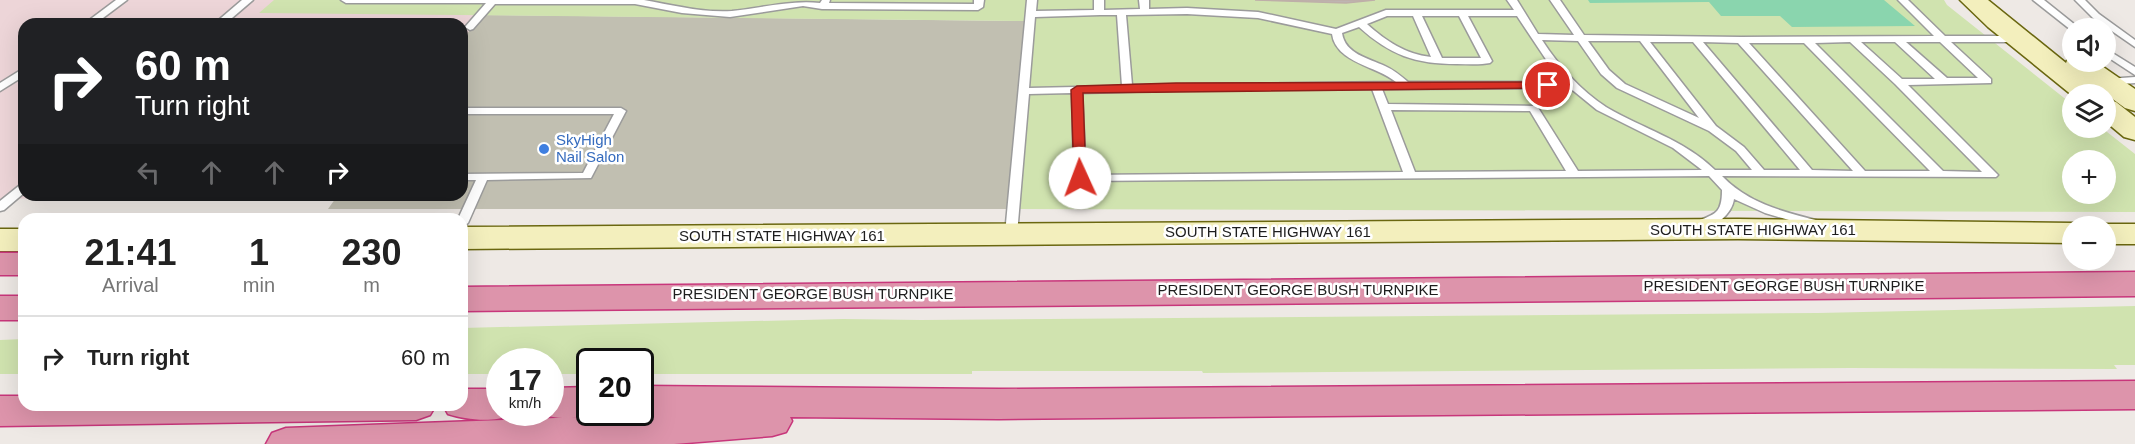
<!DOCTYPE html>
<html lang="en">
<head>
<meta charset="utf-8">
<style>
  :root { --surface:#fff; --page:#f2f2f2; --text:#222; --muted:#767676; --line:#e0e0e0 }
  body { margin:0; font-family:Helvetica,sans-serif; background:var(--page); color:var(--text); height:100vh; display:flex; flex-direction:column; font-size:22px; white-space:nowrap }
  * { box-sizing:border-box; margin:0 }
  p { font-size:20px; color:var(--muted) }
  .icon { flex:none; width:33px; height:33px; fill:none; stroke:currentColor; stroke-width:2; stroke-linecap:round; stroke-linejoin:round }
  .map { position:relative; flex:1; overflow:hidden }
  .side { position:absolute; left:18px; top:213px; width:450px; height:198px; display:flex; flex-direction:column; background:var(--surface); border-radius:18px; box-shadow:0 6px 24px #0002 }
  .side>* { flex:none }
  .hud { position:absolute; left:18px; top:18px; width:450px; height:183px; border-radius:18px; box-shadow:0 6px 24px #0002; background:#202124; color:#fff; overflow:hidden }
  .fabs { position:absolute; left:2062px; top:18px; display:grid; gap:12px }
  .fabs a { display:grid; place-items:center; width:54px; height:54px; border-radius:50%; background:var(--surface); box-shadow:0 6px 24px #0002; font-size:30px }
  .speed { position:absolute; left:486px; top:348px; display:flex; gap:12px; font-size:30px; font-weight:700; text-align:center }
  .speed>* { display:grid; place-content:center; width:78px; height:78px; border-radius:50%; background:var(--surface); box-shadow:0 6px 24px #0002; line-height:1 }
  .speed small { font-size:15px; font-weight:400 }
  .speed .limit { border:3px solid #111; border-radius:9px; background:#fff; color:#111 }
  .pin { position:absolute; display:grid; place-items:center; width:51px; height:51px; color:#fff; margin:-26px; border:3px solid #fff; border-radius:50%; box-shadow:0 2px 6px #0007 }
  .me { position:absolute; width:66px; margin:-33px; rotate:358deg; stroke-linejoin:round; filter:drop-shadow(0 0 4px #0008) }
  .turn { display:flex; align-items:center; gap:21px; height:126px; padding:0 18px; font-size:27px }
  .turn .icon { width:78px; height:78px; stroke-width:2.5 }
  .turn b { display:block; font-size:42px; line-height:51px }
  .lanes { display:flex; align-items:center; height:57px; padding:0 18px; background:#0003; justify-content:center; gap:30px; direction:ltr }
  .lanes .off { opacity:.35 }
  .eta { display:flex; justify-content:space-evenly; align-items:center; height:102px; text-align:center }
  .eta b { font-size:36px; font-weight:700; line-height:42px }
  ul { padding:0; list-style:none }
  li { display:flex; align-items:center; gap:18px; height:84px; padding:0 18px; border-top:2px solid var(--line) }
  li div { flex:1 }
  li b { display:block; font-size:22px }
  li em { font-style:normal }
  .map>svg:first-child { display:block }
  .commercial { fill:#edd5d8 }
  .construction { fill:#c1bfb1 }
  .grass { fill:#d0e3af; fill-rule:evenodd }
  .pitch { fill:#8ad5ae }
  .building { fill:#beb5b2; stroke:#beafa8; stroke-width:1.5 }
  .lines { fill:none; stroke-linecap:round; stroke-linejoin:round }
  .lane-casing { stroke:#9b9b9b; stroke-width:3 }
  .secondary-casing { stroke:#6a6710; stroke-width:3 }
  .highway-casing { stroke:#c8367b; stroke-width:3 }
  .lane { fill:#fff; fill-rule:evenodd }
  .secondary { fill:#f3efbd; fill-rule:evenodd }
  .highway { fill:#dd94ab; fill-rule:evenodd }
  .route { fill:#d93025; stroke:#8d1f18; stroke-width:1.5 }
  .shop-dot { fill:#3f7fe0; stroke:#fff; stroke-width:2 }
  .labels { text-anchor:middle; stroke-width:5; stroke-linejoin:round; paint-order:stroke }
  .shop-label { font-size:15px; fill:#366cbe; stroke:#fff; text-anchor:start }
  .street-label { font-size:15px; fill:#1e1e1e; stroke:#fff }
</style>
</head>
<body>
<div class="map">
<svg width="2135" height="444" viewBox="0 0 2135 444">
  <rect width="100%" height="100%" fill="#eee9e5"/>
  <path class="commercial" d="M0,0H275L488,14L462,47V24H24V195H239L0,199Z"/>
  <path class="construction" d="M482,15L1027,21L1010,209H328L338,195H462V40Z"/>
  <g class="grass">
    <path d="M274,0H1944L1947,5L2073,105V128H2102L2135,154V212L1010,209L1027,21L259,13ZM2073,160H2106V194H2073Z"/>
    <path d="M2135,306V365H2114L2117,369L1850,368L1203,373L1202,371H972V374H641L640,362H590L589,374H551L550,362H500L499,374H462V328L843,319L921,320L1818,313Z"/>
    <path d="M24,339V374H0V340Z"/>
  </g>
  <path class="pitch" d="M1588,0H1884L1915,26L1792,27L1780,16H1721L1709,2L1590,3Z"/>
  <path class="building" d="M1255,0H1375L1346,3Z"/>
  <g class="lines">
    <defs>
      <g id="lane">
        <path d="M116,0H127L95,24H84Z"/>
        <path d="M242,0H253L225,24H214Z"/>
        <path d="M341,0H644C672,5 703,13 732,11C762,8 790,0 820,3L822,0H830L829,3L974,4V0H984L983,7L978,10L822,9L803,6L730,17L682,13L635,4H495L473,29L470,30L465,27L486,3H346Z"/>
        <path d="M1027,0H1037L1036,11L1094,10V0H1104V10L1140,9L1139,0H1149V9L1187,8L1258,12L1336,29L1386,10H1514L1507,0H1517L1538,34L1574,35L1550,0H1560L1584,35L1741,37L1934,36L1898,0H1908L1945,36H2017L2022,39L2017,42H1951L1991,79V83L1908,85L1998,175L1996,177L1722,176C1749,204 1784,212 1820,221L1822,224L1820,227L1816,228L1765,213L1734,199C1732,215 1712,231 1695,228L1693,225L1695,222C1715,214 1722,214 1722,190L1709,176L1080,181L1074,178L1072,93L1029,94L1017,234L1011,238L1005,234ZM1187,14L1258,18L1332,34C1336,63 1377,66 1396,82L1132,85L1126,15ZM1100,15H1117L1122,86L1029,88L1035,17ZM1387,16H1413L1431,57C1405,54 1386,41 1367,24ZM1422,16H1459L1481,58H1442ZM1468,16H1517L1547,61L1564,82H1408C1401,76 1394,70 1385,66C1368,58 1345,54 1342,33L1359,27C1390,55 1415,64 1457,64C1468,64 1480,65 1490,63L1492,61ZM1542,40L1578,41L1601,74L1617,88L1709,131L1736,151L1752,170H1715C1683,139 1643,129 1606,107C1580,90 1559,66 1542,40ZM1588,41H1640L1699,118L1625,84L1609,70ZM1650,42H1693L1800,170H1764L1744,147L1716,126ZM1703,42L1738,43L1853,171L1812,170ZM1850,42L1895,84L1982,172L1943,171L1815,43ZM1861,42H1895L1935,79H1902ZM1906,42H1940L1978,78H1947ZM1749,43H1804L1930,171H1865ZM1570,88L1597,110L1673,148L1702,170L1578,171L1537,106L1388,104L1382,89ZM1229,89H1372L1403,172L1086,175L1082,93ZM1391,110L1530,111L1566,171L1415,172Z"/>
        <path d="M2033,0H2044L2079,28L2071,30Z"/>
        <path d="M2075,0H2085L2099,14L2135,40V47L2093,18Z"/>
        <path d="M2106,49L2135,67V75L2106,56Z"/>
        <path d="M24,68V76L0,91V83Z"/>
        <path d="M2135,77V83L2108,85L2103,82L2108,79Z"/>
        <path d="M462,108H621L626,111L591,178L487,180L468,223L462,227V219H458L476,180H462V174L583,173L614,114H462Z"/>
        <path d="M24,184V193L4,210L0,211V201L20,185Z"/>
      </g>
      <g id="secondary">
        <path d="M1960,0H1988L2066,63L2069,56L2073,55V62H2096L2135,89V111L2125,108L2099,89L2102,94L2073,96L1988,27Z"/>
        <path d="M2106,99L2116,102L2135,117V140L2124,137L2106,122Z"/>
        <path d="M1738,219L2073,223L2085,226H2073V243L1738,239L462,249V227Z"/>
        <path d="M2106,224H2135V244H2106V226H2095Z"/>
        <rect x="0" y="229" width="24" height="22"/>
      </g>
      <g id="highway">
        <rect x="0" y="253" width="24" height="22"/>
        <path d="M2135,272V296L462,311V287Z"/>
        <rect x="0" y="296" width="24" height="24"/>
        <path d="M2135,381V409L999,419L790,417L792,421L786,432L772,436L674,444H266L272,433L286,428L638,415L630,412H640V386L999,389Z"/>
        <path d="M590,387V412H603C583,419 555,421 536,412H550V388Z"/>
        <path d="M462,389H500V412H515C499,424 467,420 448,414L443,405H462Z"/>
        <path d="M0,396H24V405H436L430,415L416,420L0,426Z"/>
      </g>
    </defs>
    <use href="#lane" class="lane-casing"/>
    <use href="#secondary" class="secondary-casing"/>
    <use href="#highway" class="highway-casing"/>
    <use href="#lane" class="lane"/>
    <use href="#secondary" class="secondary"/>
    <use href="#highway" class="highway"/>
  </g>
  <path class="route" d="M1548,82L1554,85L1552,88L1083,93L1086,178L1080,182L1074,178L1071,90L1077,86L1176,83Z"/>
  <circle class="shop-dot" cx="544" cy="149" r="6"/>
  <g class="labels">
    <g class="shop-label">
      <text x="556" y="145">SkyHigh<tspan x="556" dy="17">Nail Salon</tspan></text>
    </g>
    <g class="street-label">
      <text x="1753" y="235">SOUTH STATE HIGHWAY 161</text>
      <text x="1268" y="237">SOUTH STATE HIGHWAY 161</text>
      <text x="782" y="241">SOUTH STATE HIGHWAY 161</text>
      <text x="1784" y="291">PRESIDENT GEORGE BUSH TURNPIKE</text>
      <text x="1298" y="295">PRESIDENT GEORGE BUSH TURNPIKE</text>
      <text x="813" y="299">PRESIDENT GEORGE BUSH TURNPIKE</text>
    </g>
  </g>
</svg>
<div class="fabs">
<a><svg class="icon" aria-label="sound" viewBox="0 0 24 24"><path d="M4 9h4l5-4v14l-5-4H4zM17 9q2 3 0 6"/></svg></a>
<a><svg class="icon" aria-label="layers" viewBox="0 0 24 24"><path d="M12 4l9 5-9 5-9-5zM3 14l9 5 9-5"/></svg></a>
<a>+</a>
<a>−</a>
</div>
<div class="speed"><div>17<small>km/h</small></div><div class="limit">20</div></div>
<div class="pin" style="left:1548px;top:85px;background:#d93025"><svg class="icon" aria-label="arrive" viewBox="0 0 24 24"><path d="M6 21V4h12l-3 4 3 4H6"/></svg></div>
<svg class="me" style="left:1080px;top:178px" viewBox="-20 -20 40 40"><circle r="19" fill="#fff"/><path d="M0-13L10 11 0 6-10 11z" fill="#d93025"/></svg>
<div class="hud">
<div class="turn"><svg class="icon" aria-label="right" viewBox="0 0 24 24"><path d="M7 20v-9h11M14 6l5 5-5 5"/></svg><div><b>60 m</b>Turn right</div></div>
<div class="lanes"><svg class="icon off" aria-label="left" viewBox="0 0 24 24"><path d="M17 20v-9H6M10 6l-5 5 5 5"/></svg><svg class="icon off" aria-label="ahead" viewBox="0 0 24 24"><path d="M12 20V5M6 11l6-6 6 6"/></svg><svg class="icon off" aria-label="ahead" viewBox="0 0 24 24"><path d="M12 20V5M6 11l6-6 6 6"/></svg><svg class="icon" aria-label="right" viewBox="0 0 24 24"><path d="M7 20v-9h11M14 6l5 5-5 5"/></svg></div>
</div>
<section class="side">
<div class="eta">
<div><b>21:41</b><p>Arrival</p></div>
<div><b>1</b><p>min</p></div>
<div><b>230</b><p>m</p></div>
</div>
<ul>
<li><svg class="icon" aria-label="right" viewBox="0 0 24 24"><path d="M7 20v-9h11M14 6l5 5-5 5"/></svg><div><b>Turn right</b></div><em>60 m</em></li>
</ul>
</section>
</div>
</body>
</html>
